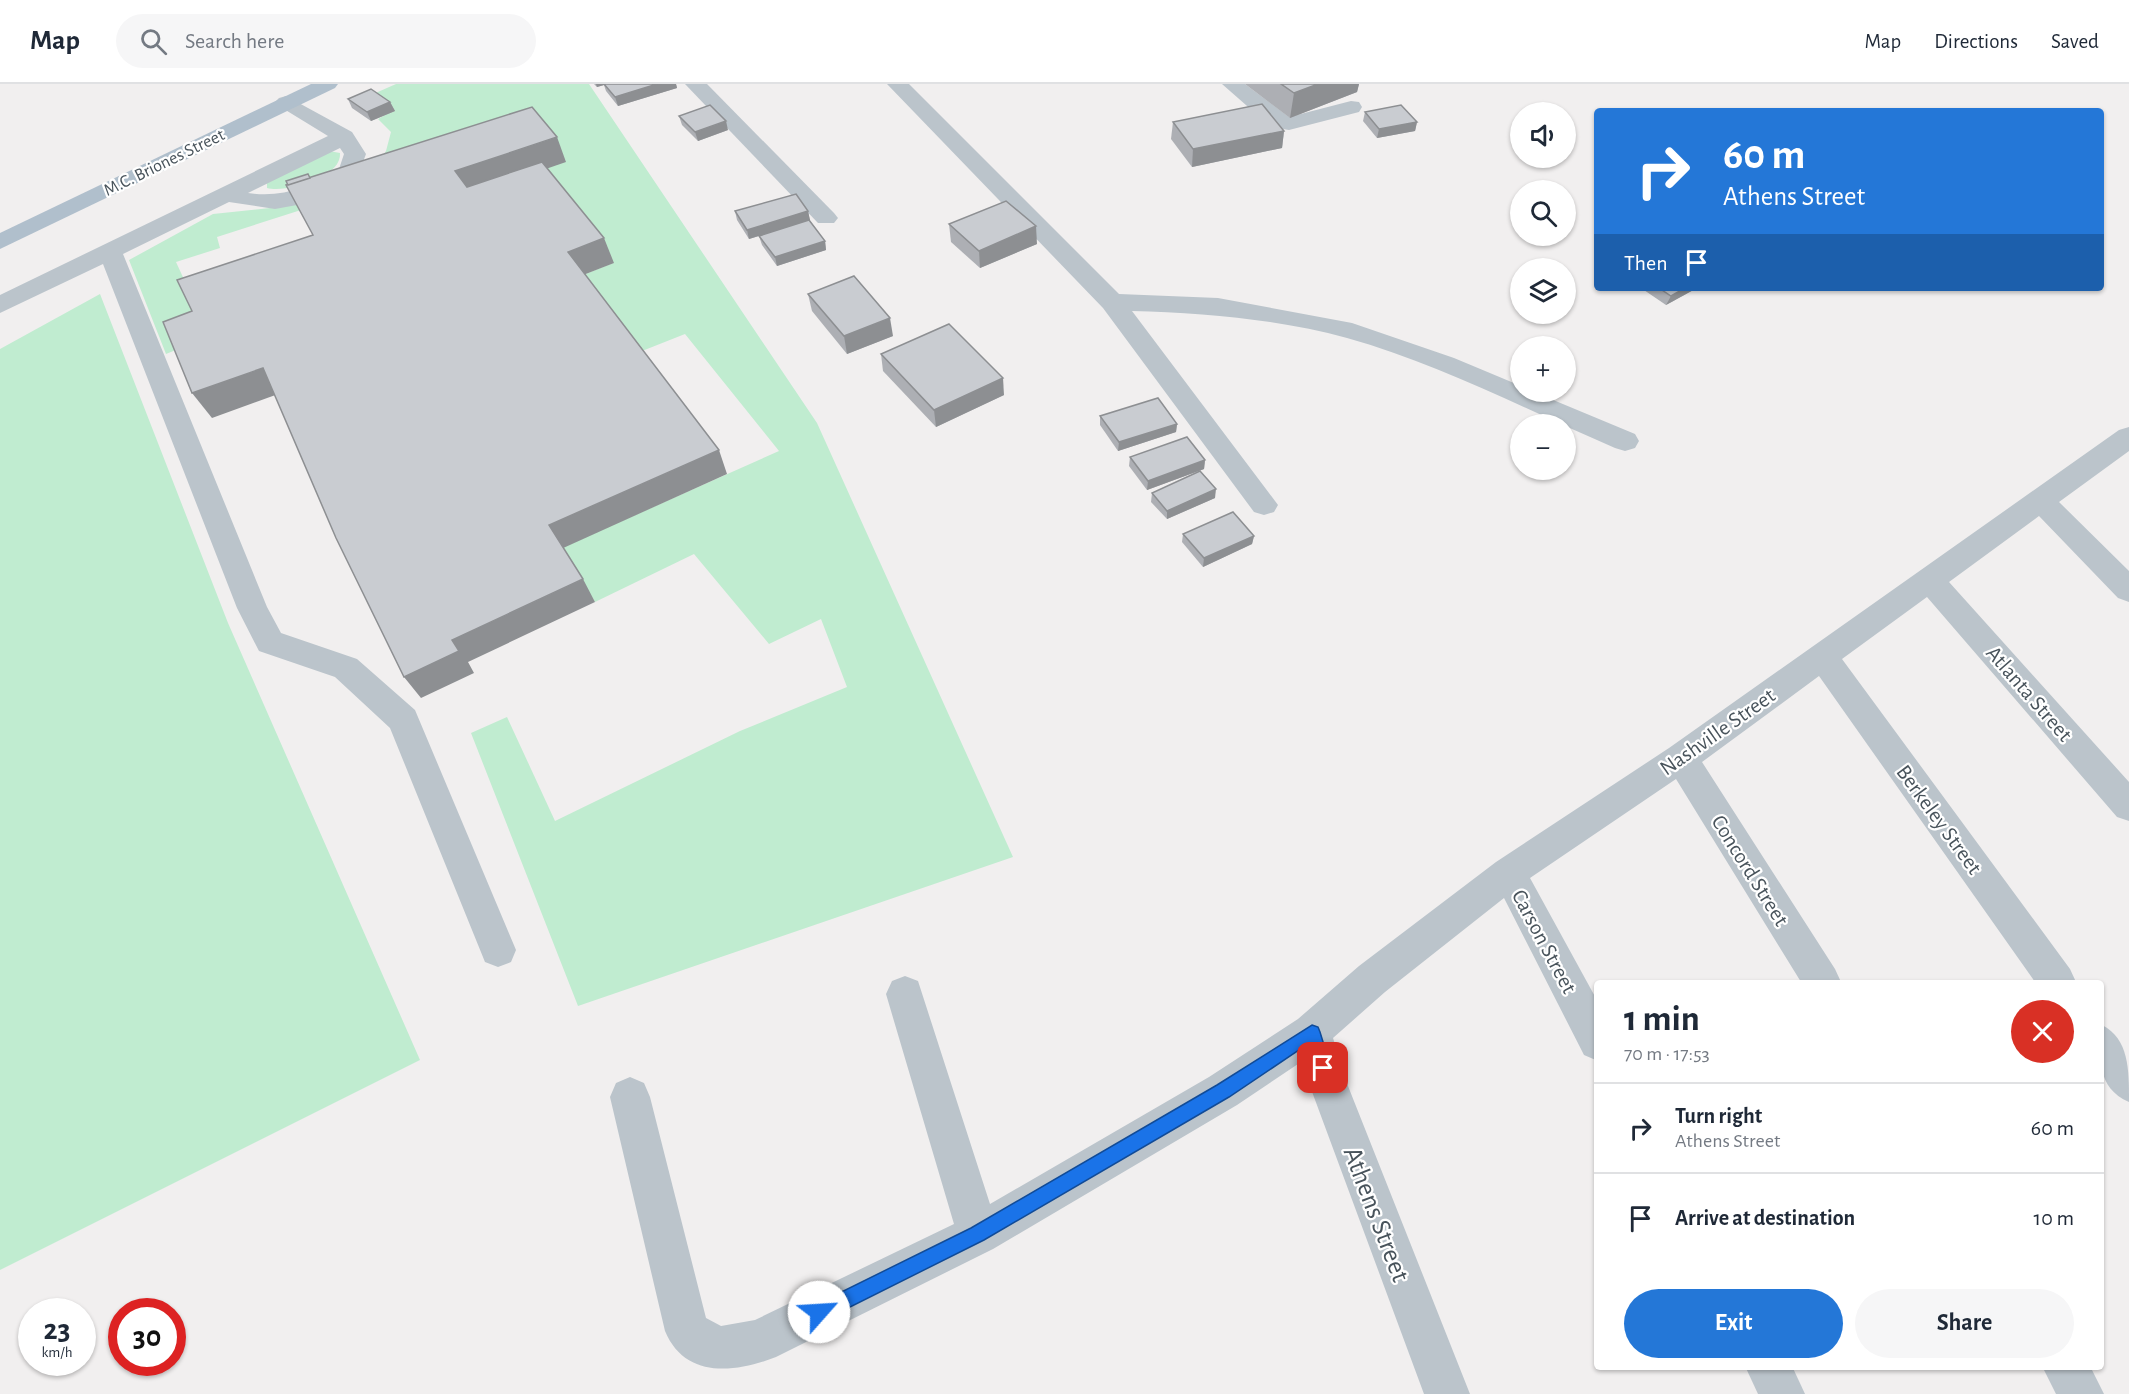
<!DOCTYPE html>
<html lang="en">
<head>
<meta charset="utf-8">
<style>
  :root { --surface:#fff; --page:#f6f6f7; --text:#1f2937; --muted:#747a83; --line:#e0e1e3; --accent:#2477d7 }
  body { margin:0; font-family:"Alegreya Sans",sans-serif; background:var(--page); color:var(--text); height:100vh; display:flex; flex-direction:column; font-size:22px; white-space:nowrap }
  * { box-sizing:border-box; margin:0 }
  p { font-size:20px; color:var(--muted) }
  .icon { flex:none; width:33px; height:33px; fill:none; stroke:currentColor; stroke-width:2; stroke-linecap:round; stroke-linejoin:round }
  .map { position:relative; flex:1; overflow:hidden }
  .panel { position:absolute; left:1594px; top:896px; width:510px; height:390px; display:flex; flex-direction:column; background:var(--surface); border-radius:6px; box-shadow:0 2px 4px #0004 }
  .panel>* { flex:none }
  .top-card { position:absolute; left:1594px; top:24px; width:510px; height:183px; border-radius:6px; box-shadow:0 2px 4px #0004; background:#2477d7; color:#fff; overflow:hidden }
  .controls { position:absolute; left:1510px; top:18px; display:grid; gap:12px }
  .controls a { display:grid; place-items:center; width:66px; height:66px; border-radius:50%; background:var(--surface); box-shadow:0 2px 4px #0004; font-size:30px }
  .speed { position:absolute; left:18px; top:1214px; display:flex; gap:12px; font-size:30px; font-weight:700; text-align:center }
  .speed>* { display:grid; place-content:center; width:78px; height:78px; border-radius:50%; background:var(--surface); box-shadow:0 2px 4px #0004; line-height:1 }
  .speed small { font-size:15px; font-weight:400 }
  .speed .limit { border:9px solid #d22; background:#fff; color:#111 }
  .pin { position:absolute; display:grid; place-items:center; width:51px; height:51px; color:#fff; margin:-26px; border-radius:12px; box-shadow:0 3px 9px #0006 }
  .me { position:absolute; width:66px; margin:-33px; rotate:64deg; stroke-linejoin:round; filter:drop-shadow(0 0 4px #0008) }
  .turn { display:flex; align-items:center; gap:21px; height:126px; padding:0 30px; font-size:27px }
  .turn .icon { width:78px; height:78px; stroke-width:2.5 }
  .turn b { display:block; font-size:42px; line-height:51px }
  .then { display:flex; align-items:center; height:57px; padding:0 30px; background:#0003; gap:12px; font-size:22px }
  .round { display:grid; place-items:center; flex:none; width:63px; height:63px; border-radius:32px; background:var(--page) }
  .headline { display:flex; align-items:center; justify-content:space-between; height:102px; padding:0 30px }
  h1 { font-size:36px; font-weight:700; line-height:45px }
  .action { display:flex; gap:12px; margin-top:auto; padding:12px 30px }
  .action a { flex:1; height:69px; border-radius:36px; background:var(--accent); color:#fff; font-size:24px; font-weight:700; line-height:69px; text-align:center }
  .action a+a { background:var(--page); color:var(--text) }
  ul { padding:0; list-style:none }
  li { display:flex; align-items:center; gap:18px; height:90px; padding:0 30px; border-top:2px solid var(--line) }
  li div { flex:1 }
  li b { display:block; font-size:22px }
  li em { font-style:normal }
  header { display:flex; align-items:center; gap:36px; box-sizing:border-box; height:84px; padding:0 30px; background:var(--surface); border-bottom:2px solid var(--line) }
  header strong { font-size:28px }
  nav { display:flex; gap:33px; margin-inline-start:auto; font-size:21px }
  .search { width:420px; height:54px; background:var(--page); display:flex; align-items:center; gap:15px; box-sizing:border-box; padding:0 21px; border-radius:33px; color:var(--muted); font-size:22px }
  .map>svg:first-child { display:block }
  .green { fill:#c0ecd0 }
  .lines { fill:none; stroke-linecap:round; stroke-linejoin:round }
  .minor { fill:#bbc4cb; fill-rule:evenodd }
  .major { fill:#b0bfcc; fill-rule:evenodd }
  .wall { fill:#adafb4 }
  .shaded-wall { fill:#8d8f92 }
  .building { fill:#c9ccd1; stroke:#8d8f92; stroke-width:1.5 }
  .route { fill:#1a73e8; stroke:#114b97; stroke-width:1.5 }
  .labels { text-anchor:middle; stroke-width:4.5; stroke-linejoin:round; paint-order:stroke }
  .far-street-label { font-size:18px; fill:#48535b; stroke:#fff }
  .street-label { font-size:22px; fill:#48535b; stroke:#fff }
  .near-street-label { font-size:27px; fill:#48535b; stroke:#fff }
</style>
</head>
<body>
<header>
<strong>Map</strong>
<div class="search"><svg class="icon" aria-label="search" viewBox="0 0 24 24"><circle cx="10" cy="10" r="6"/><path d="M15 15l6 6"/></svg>Search here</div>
<nav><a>Map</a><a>Directions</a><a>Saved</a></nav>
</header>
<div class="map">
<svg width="2129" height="1310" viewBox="0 0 2129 1310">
  <rect width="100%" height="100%" fill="#f1efef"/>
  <g class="green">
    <path d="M396,0H589L817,339L1013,773L578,922L471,649L507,633L555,737L740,647L847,603L821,535L769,560L694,470L595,518L561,464L779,367L685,250L637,269L578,193L613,179L376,82L386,67L391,48L378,35L394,26L371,11Z"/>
    <path d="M329,67L340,69C342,94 286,109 267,104V99Z"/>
    <path d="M297,118L301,126L217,153L220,164L176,178L210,252L166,270L129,176L213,130L279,123Z"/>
    <path d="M100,210L228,539L420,976L0,1186V265Z"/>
  </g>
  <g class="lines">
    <g class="minor">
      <path d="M685,0H707L834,129L838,134L834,139H818Z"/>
      <path d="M887,0H909L1119,210L1218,214L1352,239L1454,274L1521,302V308H1534L1635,350L1639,357L1635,364L1625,367L1615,364C1529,327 1440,280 1347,254C1277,235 1204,229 1132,227L1278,421L1274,428L1264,431L1254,428L1103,224Z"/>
      <path d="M1222,0H1245L1289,33L1351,17L1359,18L1362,23L1359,28L1289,46L1271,43Z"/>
      <path d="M286,12L352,48L366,70L357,94L326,111L297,121L275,125L229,118L123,170L267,523L281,549L357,575L415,626L516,866L511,878L498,883L485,878L390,644L335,593L259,567L237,524L103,180L0,229V211L328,52L279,22L275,18L279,14ZM340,64L344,70L339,85C309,103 283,114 248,109Z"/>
      <path d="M2129,343V367L2059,418L2129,487V518L2118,514L2039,432L1949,498L2129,698V737L2117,733L1927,513L1842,575L2070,885L2076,898H2035L1819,592L1702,678L1835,885L1841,898H1801L1676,695L1530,794L1598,918V977L1584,971L1504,814L1385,908L1333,954L1348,1002L1470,1310H1424L1301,978L1237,1021L993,1165L776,1273C735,1289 685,1295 665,1247L610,1013L616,999L630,993L644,999L650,1013L706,1234L721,1242L755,1236L954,1140L886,910L892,897L905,892L918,897L990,1120L1209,993L1298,935L1359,882L1496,778L1669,664L2119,346Z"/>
      <path d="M2102,941C2129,955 2129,985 2129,1018C2096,1004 2099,972 2102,941Z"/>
      <path d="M1745,1282H1792L1805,1310H1758Z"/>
      <path d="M2042,1282H2090L2104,1310H2056Z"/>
    </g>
    <path class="major" d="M311,0H338L335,4L0,165V149Z"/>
  </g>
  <g class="wall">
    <path d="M594,0H676L677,4L618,22L606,7L604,1L597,3Z"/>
    <path d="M1245,0H1359L1357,8L1290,34Z"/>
    <path d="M348,15L390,18L395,27L371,37L352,24Z"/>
    <path d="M1365,28L1417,38L1415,47L1377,54L1363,37Z"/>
    <path d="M679,32L728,46L698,57L682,41Z"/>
    <path d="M1173,38L1284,47L1282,64L1192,83L1171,55Z"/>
    <path d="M735,127H808L810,137L825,157L826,166L777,182L762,161L759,152L749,155L737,136Z"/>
    <path d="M949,140L1037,160L980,184L951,158Z"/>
    <path d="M1641,204H1697L1666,221Z"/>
    <path d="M808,210L893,252L847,270L812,227Z"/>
    <path d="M881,270L1004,311L936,343L883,287Z"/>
    <path d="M1100,332L1177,340L1176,348L1118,367L1100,341Z"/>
    <path d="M1130,373L1205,376L1204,385L1147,406L1129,382Z"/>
    <path d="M1152,409L1215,414L1167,435L1151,418Z"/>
    <path d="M1183,450L1254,452L1252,460L1203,483L1182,458Z"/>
  </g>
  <g class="shaded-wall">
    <path d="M596,0H604V1L597,3Z"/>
    <path d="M657,0H676L677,4L618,22L615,13Z"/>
    <path d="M1318,0H1359L1357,8L1290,34L1294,9Z"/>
    <path d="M390,18L395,27L371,37L367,28Z"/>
    <path d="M726,37L728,46L698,57L695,48Z"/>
    <path d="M1417,38L1415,47L1377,54L1379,45Z"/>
    <path d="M1284,47L1282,64L1192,83L1193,65Z"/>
    <path d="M557,53L566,78L467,112L455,87Z"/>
    <path d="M808,127L810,136L749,155L747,146Z"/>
    <path d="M1036,142L1037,160L980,184L979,167Z"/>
    <path d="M604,154L614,179L578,193L568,168Z"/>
    <path d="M825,157L826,166L777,182L775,173Z"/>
    <path d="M1685,204H1697L1666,221L1671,212Z"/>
    <path d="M890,234L893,252L847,270L844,252Z"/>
    <path d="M263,284L281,309L212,334L192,309Z"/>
    <path d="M1003,294L1004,311L936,343L934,326Z"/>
    <path d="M1177,340L1176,348L1118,367L1119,358Z"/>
    <path d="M719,366L727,390L561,465L549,441Z"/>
    <path d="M1205,376L1204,385L1147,406L1148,397Z"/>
    <path d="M1216,405L1215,414L1167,435V427Z"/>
    <path d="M1254,452L1252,460L1203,483L1204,474Z"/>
    <path d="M583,495L595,518L468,578L474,589L421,614L404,593L452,556Z"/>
  </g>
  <g class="building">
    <path d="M604,0H657L615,13Z"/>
    <path d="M1281,0H1318L1294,9Z"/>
    <path d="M371,5L390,18L367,28L348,15Z"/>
    <path d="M1262,20L1284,47L1193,65L1173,38Z"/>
    <path d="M710,21L726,37L695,48L679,32Z"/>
    <path d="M1401,21L1417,38L1379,45L1365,28Z"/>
    <path d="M532,23L557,53L455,87L467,103L542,78L604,154L568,168L719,366L549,441L583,495L452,556L459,567L404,593L336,454L263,284L192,309L163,238L192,227L177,196L313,151L286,101Z"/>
    <path d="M308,90L310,94L288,101L286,97Z"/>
    <path d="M796,110L808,127L747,146L735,127Z"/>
    <path d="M1006,117L1036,142L979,167L949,140Z"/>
    <path d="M809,136L825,157L775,173L759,152Z"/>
    <path d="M854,192L890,234L844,252L808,210Z"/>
    <path d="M1659,204H1685L1671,212Z"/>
    <path d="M949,240L1003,294L934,326L881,270Z"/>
    <path d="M1158,314L1177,340L1119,358L1100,332Z"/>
    <path d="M1187,353L1205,376L1148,397L1130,373Z"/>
    <path d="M1200,387L1216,405L1167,427L1152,409Z"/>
    <path d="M1233,428L1254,452L1204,474L1183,450Z"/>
  </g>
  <path class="route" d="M1312,941L1318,943L1320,948L1331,984L1328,990L1323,992L1317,990L1308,960L1229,1013L984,1156L826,1235L819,1237L813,1235L810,1228L813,1222L971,1144L1217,1001Z"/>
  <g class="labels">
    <g class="far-street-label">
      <text transform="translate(164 78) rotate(-26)" y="6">M.C. Briones Street</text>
    </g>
    <g class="street-label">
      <text transform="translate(2030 609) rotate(49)" y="8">Atlanta Street</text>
      <text transform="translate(1717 647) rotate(-35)" y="8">Nashville Street</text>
      <text transform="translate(1940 735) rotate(54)" y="8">Berkeley Street</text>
      <text transform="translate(1751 786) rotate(58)" y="8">Concord Street</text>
      <text transform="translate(1545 857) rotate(62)" y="8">Carson Street</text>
    </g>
    <g class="near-street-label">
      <text transform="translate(1377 1130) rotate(69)" y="9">Athens Street</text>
    </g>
  </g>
</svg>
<div class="controls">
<a><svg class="icon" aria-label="sound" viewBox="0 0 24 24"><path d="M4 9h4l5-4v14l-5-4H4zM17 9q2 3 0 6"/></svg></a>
<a><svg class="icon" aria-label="search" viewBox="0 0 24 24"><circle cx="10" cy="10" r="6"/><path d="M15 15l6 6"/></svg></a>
<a><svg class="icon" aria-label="layers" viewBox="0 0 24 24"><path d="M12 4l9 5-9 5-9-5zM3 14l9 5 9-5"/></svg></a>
<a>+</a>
<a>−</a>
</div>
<div class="speed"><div>23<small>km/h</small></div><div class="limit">30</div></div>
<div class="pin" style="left:1323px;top:984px;background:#d93025"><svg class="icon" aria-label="arrive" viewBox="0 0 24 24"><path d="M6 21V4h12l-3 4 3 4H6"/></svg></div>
<svg class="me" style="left:819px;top:1228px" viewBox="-20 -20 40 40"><circle r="19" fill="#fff"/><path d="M0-13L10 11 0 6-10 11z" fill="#1a73e8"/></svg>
<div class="top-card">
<div class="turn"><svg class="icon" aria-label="right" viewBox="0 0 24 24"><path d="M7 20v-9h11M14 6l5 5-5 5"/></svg><div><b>60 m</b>Athens Street</div></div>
<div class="then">Then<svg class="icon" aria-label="arrive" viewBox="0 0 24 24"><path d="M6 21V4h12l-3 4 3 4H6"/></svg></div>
</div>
<section class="panel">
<div class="headline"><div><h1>1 min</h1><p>70 m · 17:53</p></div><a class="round" style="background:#d93025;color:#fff"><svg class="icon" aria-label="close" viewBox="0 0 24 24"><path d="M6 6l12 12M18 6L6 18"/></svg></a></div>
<ul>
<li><svg class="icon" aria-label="right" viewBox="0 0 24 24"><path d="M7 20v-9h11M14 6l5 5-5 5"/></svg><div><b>Turn right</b><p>Athens Street</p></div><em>60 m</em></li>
<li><svg class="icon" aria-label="arrive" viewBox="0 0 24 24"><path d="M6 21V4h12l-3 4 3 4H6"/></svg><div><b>Arrive at destination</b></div><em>10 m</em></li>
</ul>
<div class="action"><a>Exit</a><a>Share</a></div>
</section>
</div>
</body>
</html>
